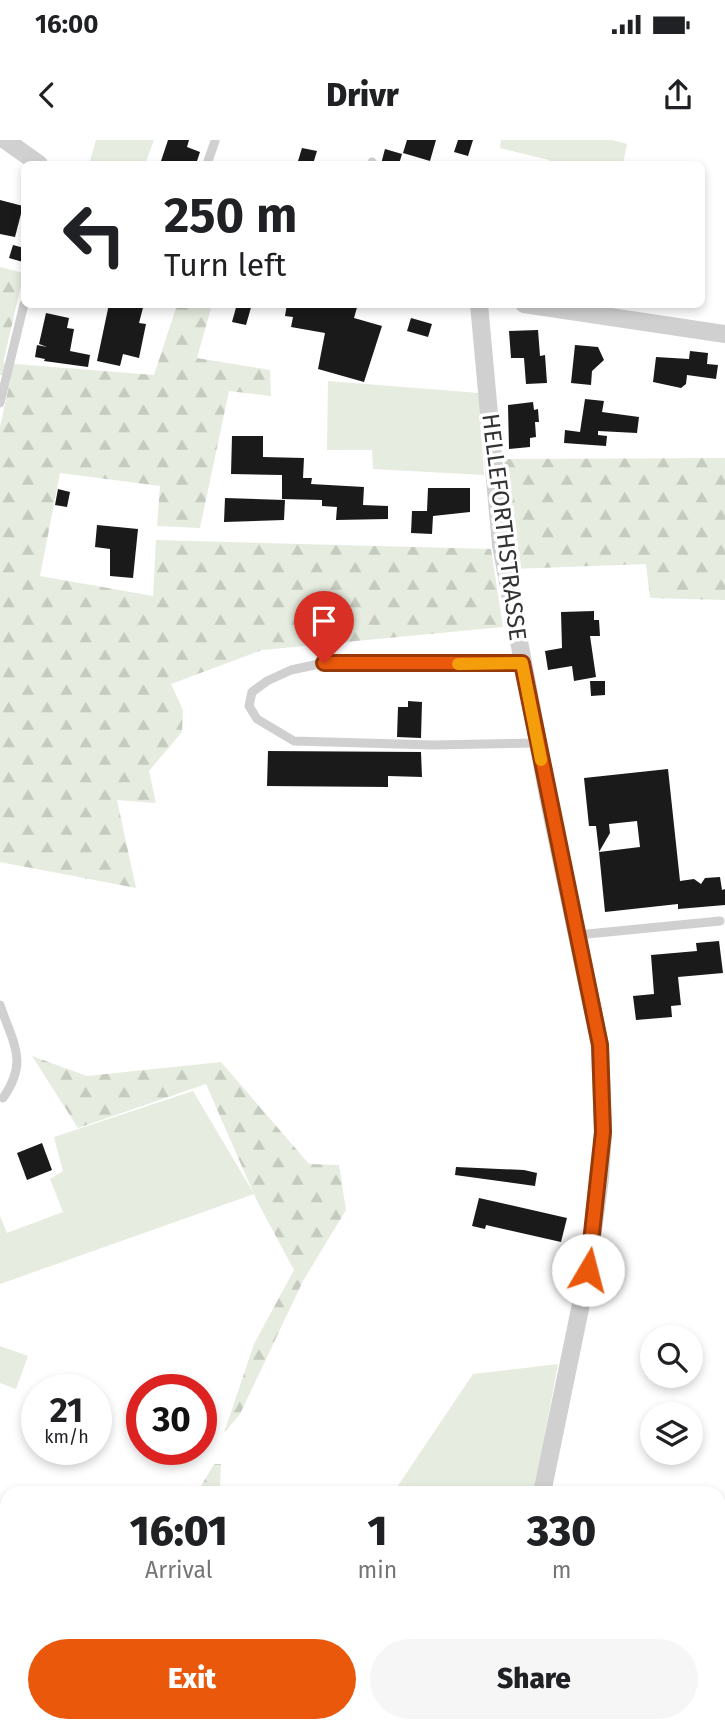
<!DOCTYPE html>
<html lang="en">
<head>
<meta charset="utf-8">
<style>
  :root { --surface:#fff; --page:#f6f6f6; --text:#202124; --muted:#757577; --accent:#ea580c }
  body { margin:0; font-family:"Fira Sans",sans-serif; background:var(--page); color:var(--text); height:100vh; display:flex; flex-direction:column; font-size:26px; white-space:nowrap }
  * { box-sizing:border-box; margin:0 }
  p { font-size:23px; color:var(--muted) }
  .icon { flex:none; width:38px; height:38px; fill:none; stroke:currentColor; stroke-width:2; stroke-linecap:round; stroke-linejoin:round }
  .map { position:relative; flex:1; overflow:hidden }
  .drawer { position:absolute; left:0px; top:1346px; width:726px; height:247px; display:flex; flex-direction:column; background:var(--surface); border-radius:21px 21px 0 0; box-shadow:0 4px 10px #0003 }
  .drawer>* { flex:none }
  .guide { position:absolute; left:21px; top:21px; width:684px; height:147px; border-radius:10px; box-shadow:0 4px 10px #0003; background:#fff; color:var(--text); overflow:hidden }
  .fabs { position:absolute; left:640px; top:1185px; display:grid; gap:14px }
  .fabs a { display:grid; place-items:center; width:63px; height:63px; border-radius:50%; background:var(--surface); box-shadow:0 4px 10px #0003; font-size:35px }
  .speed { position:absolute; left:21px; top:1234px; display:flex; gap:14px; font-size:35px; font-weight:700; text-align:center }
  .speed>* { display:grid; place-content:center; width:91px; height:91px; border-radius:50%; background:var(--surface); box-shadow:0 4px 10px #0003; line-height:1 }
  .speed small { font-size:18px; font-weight:400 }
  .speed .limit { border:10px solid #d22; background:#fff; color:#111 }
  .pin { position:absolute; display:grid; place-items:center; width:60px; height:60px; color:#fff; margin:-72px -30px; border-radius:50% 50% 50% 0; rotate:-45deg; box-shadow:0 0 7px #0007 }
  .pin .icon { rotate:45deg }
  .me { position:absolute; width:77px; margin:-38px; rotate:8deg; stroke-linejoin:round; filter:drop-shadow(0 0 5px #0008) }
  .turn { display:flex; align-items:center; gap:24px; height:147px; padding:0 28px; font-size:32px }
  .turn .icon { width:91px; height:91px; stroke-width:2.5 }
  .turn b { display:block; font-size:49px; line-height:60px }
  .eta { display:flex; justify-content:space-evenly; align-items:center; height:119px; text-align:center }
  .eta b { font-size:42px; font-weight:800; line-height:49px }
  .action { display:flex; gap:14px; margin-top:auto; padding:14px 28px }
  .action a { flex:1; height:80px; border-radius:42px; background:var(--accent); color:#fff; font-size:28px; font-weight:800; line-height:80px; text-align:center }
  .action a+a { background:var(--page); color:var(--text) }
  .status { display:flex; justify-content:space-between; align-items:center; height:49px; padding:0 35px; background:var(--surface); direction:ltr }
  .status svg { height:19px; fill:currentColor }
  header { display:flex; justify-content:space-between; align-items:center; height:91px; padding:0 28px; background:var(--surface); font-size:32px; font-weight:800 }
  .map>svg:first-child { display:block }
  .grass { fill:#e6ecdf }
  .forest { fill:url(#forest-firs) }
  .building { fill:#1a1a1a }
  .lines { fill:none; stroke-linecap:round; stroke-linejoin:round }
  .service { stroke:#d0d0d0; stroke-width:9 }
  .minor { stroke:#d0d0d0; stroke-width:18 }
  .route-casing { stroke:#983908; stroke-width:18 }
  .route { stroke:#ea580c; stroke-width:12 }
  .slow { stroke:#f59e0b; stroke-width:12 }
  .labels { text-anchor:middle; stroke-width:7; stroke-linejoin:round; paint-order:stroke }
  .street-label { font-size:24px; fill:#333; stroke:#fff }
</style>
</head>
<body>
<div class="status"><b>16:00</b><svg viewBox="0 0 49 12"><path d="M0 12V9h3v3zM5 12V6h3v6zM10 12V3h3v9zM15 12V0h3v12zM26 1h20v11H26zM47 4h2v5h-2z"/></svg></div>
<header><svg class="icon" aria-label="back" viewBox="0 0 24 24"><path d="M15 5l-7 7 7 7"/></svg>Drivr<svg class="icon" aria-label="share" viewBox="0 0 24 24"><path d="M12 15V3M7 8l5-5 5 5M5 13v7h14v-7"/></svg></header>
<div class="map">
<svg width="725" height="1592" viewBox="0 0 725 1592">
  <defs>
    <pattern id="forest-firs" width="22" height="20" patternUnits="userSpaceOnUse" patternTransform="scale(1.75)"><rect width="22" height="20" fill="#e6ecdf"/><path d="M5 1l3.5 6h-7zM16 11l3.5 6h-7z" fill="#c6cbc0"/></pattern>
  </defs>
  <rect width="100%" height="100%" fill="#fff"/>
  <g class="grass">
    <path d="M96,0H154L145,24H89Z"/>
    <path d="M501,0H612L627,4L623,24H549V20L500,8Z"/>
    <path d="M328,241L479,253L484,335L373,329L372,310H327Z"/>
    <path d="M193,951L254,1054L0,1144V1076L7,1093L63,1072L50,1039L63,1031L54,997Z"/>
    <path d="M0,1206L28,1216L16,1249L0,1243Z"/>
    <path d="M558,1224L534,1353H393L473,1234Z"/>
    <path d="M364,1586H476L475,1592H363Z"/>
  </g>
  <g class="forest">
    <path d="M0,127L24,133L3,223L154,235L177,165H212L197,218L270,230L271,256L229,251L200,388L157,386L160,346L60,333L40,436L153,456L156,400L491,409L503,487L262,510L171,544L183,570L182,592L149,631L156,663L117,660L136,748L0,722V287L11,237L0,235Z"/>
    <path d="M725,318V460L650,458L646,424L513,429L504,319Z"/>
    <path d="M32,916L87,936L221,922L309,1024L339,1025L346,1070L303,1141L240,1274L224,1293L254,1204L294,1130L257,1061L206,944L78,988Z"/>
    <path d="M214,1324H221L220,1346L245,1353H197Z"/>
  </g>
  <g class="building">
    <path d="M168,0H189L187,7L200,12L196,24H160Z"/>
    <path d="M407,0H436L430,21L403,13Z"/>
    <path d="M458,0H473L468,16L454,12Z"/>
    <path d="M302,8L317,11L313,24L298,21Z"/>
    <path d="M385,9L402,14L399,24H381Z"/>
    <path d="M0,60L23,66L15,97L0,94Z"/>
    <path d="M13,105L24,108L23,122L9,118Z"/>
    <path d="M109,164H144L139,183L146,184L139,218L123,214L120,226L97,221Z"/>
    <path d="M237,164H252L246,185L232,182Z"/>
    <path d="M287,164H358L354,178L382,186L364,242L318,229L325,193L291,187L293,177L285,176Z"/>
    <path d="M46,173L69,178L67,188L74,189L70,211L90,215L88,227L44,221L45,219L35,217L37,205L47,207L39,204Z"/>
    <path d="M411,178L432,184L428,197L407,191Z"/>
    <path d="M538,190L540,216L545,215L547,243L526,244L524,218H511L509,191Z"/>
    <path d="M575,205L598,207L604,220L592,231L591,245L571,243Z"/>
    <path d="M690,211L708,213L707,224L718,225L716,239L687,235L686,244L681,248L653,242L656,217L689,219Z"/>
    <path d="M585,259L604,261L602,272L639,277L637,293L598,291V295L607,296L606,306L564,303L565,290L580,292Z"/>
    <path d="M533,262L534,270L538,269L539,282H535L536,297L530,298V307L509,309L508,265Z"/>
    <path d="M232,296H263V317L304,318L303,338H312L311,344L364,347L363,365L388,366V379L336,380L337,367L322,366V360L282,359V335L231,334Z"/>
    <path d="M428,348H470V372L433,376L432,394L411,393L412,371H427Z"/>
    <path d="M58,349L70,352L67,367L55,365Z"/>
    <path d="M225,358L285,360L284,380L224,382Z"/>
    <path d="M97,385L138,389L133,438L110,436V409L95,407Z"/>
    <path d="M594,471V480H599L600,496H590L596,537L574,541L572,526L548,530L545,511L562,508L561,472Z"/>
    <path d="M590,541H605V555L591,556Z"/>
    <path d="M408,561L422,562L421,598L397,597L398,567H408Z"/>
    <path d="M268,611L421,612L422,637L388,636V647L267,646Z"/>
    <path d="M668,629L680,741L694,739L701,744L705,738L720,737L722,750L725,749V765L678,769V764L605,772L599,712L640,707L637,681L609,684L610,693L599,712L596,686H589L584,638Z"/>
    <path d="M719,801L723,833L678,837L681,865L671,866L672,877L636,880L633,856L654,854L651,815L697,811L696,803Z"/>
    <path d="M42,1003L52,1030L27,1040L17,1013Z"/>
    <path d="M456,1027L524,1030L537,1033L535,1046L455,1035Z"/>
    <path d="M479,1058L567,1078L561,1102L486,1085L485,1089L472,1086Z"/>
  </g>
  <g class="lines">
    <g class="service">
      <path d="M207,24L215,1"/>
      <path d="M372,24V22"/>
      <path d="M0,263L24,164"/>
      <path d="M522,523H324L291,530L267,541L252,552L249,566L257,579L294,601L433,605L537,603"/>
      <path d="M577,795L720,781"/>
      <path d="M0,865C13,904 29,921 3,958"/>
      <path d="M719,1511L725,1512"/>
    </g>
    <g class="minor">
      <path d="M5,0L39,24"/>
      <path d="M479,164L501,405L549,661L600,905L603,992L600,1038L587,1135L542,1353"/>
      <path d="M524,164L725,194"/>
      <path d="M493,1592L495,1586"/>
    </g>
  </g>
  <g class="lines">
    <defs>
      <path id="route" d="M324,523H522L600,905L603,992L588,1130"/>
    </defs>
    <use href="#route" class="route-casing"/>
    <use href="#route" class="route"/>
    <path class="slow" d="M458,524L522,523L541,620"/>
  </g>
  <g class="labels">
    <g class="street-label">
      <text transform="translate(504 387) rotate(83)" y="8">HELLEFORTHSTRASSE</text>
    </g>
  </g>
</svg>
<div class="fabs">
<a><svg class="icon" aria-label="search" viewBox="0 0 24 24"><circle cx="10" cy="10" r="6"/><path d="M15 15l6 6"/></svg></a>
<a><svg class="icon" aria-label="layers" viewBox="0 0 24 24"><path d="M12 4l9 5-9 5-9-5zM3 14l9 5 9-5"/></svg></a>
</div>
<div class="speed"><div>21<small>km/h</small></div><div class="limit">30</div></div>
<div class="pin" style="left:324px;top:523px;background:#d93025"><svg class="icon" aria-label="arrive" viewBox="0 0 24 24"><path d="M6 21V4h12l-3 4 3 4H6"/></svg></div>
<svg class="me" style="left:588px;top:1130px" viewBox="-20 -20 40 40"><circle r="19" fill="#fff"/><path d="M0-13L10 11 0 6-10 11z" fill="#ea580c"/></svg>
<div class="guide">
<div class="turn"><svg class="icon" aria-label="left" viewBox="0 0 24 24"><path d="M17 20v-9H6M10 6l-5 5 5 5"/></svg><div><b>250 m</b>Turn left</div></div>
</div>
<section class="drawer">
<div class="eta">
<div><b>16:01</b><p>Arrival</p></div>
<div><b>1</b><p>min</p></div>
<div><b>330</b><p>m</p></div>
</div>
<div class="action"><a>Exit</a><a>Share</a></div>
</section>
</div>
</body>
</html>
